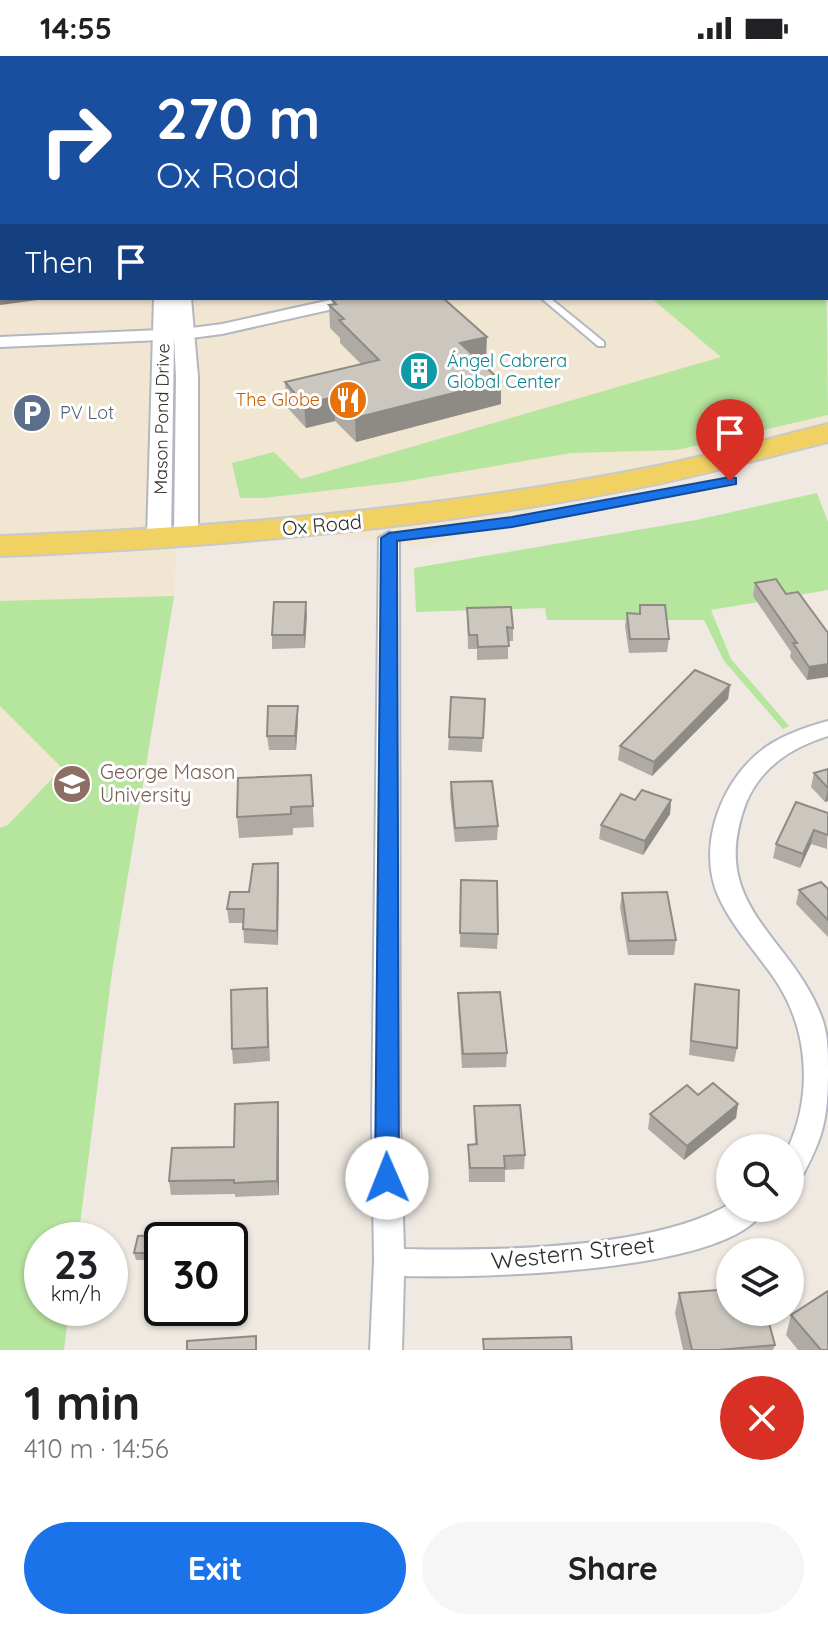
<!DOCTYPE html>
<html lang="en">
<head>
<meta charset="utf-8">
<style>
  :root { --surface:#fff; --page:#f6f6f6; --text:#202124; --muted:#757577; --accent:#1a73e8 }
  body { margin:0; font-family:Quicksand,sans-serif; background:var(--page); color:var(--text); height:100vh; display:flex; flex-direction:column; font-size:30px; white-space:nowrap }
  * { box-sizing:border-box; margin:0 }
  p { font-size:26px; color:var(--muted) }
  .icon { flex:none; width:44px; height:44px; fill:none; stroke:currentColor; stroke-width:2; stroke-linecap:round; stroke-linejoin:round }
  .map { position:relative; height:1294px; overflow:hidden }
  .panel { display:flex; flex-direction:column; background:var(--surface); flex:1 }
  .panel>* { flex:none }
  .hud { position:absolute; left:0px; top:0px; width:828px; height:244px; box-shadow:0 2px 6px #0004; background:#1a4fa0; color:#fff; overflow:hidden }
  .tools { position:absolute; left:716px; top:1078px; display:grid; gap:16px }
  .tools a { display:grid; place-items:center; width:88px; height:88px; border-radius:50%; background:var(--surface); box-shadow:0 2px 6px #0004; font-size:40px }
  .speed { position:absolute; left:24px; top:1166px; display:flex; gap:16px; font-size:40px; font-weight:700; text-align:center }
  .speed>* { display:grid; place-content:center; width:104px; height:104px; border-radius:50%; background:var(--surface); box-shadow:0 2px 6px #0004; line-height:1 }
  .speed small { font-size:20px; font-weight:400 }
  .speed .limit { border:4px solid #111; border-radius:12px; background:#fff; color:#111 }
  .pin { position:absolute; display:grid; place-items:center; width:68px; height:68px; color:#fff; margin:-82px -34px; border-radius:50% 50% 50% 0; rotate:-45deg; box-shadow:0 0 8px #0007 }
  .pin .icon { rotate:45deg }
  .me { position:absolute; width:88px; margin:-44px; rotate:359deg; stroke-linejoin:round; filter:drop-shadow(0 0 6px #0008) }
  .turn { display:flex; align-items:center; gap:28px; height:168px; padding:0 24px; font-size:36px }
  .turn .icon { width:104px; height:104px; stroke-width:2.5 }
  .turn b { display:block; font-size:56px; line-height:68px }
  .then { display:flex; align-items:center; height:76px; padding:0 24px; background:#0003; gap:16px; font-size:30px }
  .round { display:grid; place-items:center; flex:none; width:84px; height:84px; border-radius:42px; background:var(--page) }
  .headline { display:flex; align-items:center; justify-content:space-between; height:136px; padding:0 24px }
  h1 { font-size:48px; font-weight:800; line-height:60px }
  .cta { display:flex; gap:16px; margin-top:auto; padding:16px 24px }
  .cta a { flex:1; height:92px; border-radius:48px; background:var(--accent); color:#fff; font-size:32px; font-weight:800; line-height:92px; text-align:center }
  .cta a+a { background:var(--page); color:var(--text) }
  .status { display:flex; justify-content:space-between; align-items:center; height:56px; padding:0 40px; background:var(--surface); direction:ltr }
  .status svg { height:22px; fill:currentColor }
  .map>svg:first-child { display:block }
  .education { fill:#f0e6d1; fill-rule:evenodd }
  .green { fill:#b6e59e }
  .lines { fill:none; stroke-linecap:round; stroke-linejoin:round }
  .service-casing { stroke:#b4b7c1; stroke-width:4 }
  .minor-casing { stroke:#b4b7c1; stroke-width:4 }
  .tertiary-casing { stroke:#b4b7c1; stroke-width:4 }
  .primary-casing { stroke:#c9c9c9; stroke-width:4 }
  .service { fill:#fff; fill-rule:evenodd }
  .minor { fill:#fff; fill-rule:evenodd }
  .tertiary { fill:#fff; fill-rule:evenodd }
  .primary { fill:#f2d163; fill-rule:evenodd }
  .wall { fill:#afaba4 }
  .shaded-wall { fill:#8e8b86 }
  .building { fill:#cbc7bf; stroke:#8e8b86; stroke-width:2 }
  .route { fill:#1a73e8; stroke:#114b97; stroke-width:2 }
  .labels { text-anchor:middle; stroke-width:6; stroke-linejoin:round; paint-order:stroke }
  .far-culture-label { font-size:18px; fill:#0d838f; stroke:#fff; text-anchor:start }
  .far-food-label { font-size:18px; fill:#c56008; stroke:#fff; text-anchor:end }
  .far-service-label { font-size:18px; fill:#4e5e75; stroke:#fff; text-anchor:start }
  .far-street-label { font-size:18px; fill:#2e2e2e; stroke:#fff }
  .street-label { font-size:20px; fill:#2e2e2e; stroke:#fff }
  .education-label { font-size:20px; fill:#785e54; stroke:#fff; text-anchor:start }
  .near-street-label { font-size:24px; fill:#2e2e2e; stroke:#fff }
</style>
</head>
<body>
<div class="status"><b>14:55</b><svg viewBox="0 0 49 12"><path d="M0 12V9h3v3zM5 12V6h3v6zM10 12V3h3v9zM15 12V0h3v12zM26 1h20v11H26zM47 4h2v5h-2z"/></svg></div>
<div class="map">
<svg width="828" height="1294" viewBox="0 0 828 1294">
  <rect width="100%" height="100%" fill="#efe9e1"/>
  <path class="education" d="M0,0H828V372L656,412L425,491L237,466L176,471L174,540L112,916L78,1184H42V1252H69L64,1294H0ZM2,2H826V242H2Z"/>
  <g class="green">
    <path d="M826,183L828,359L677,394L571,397L401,426L263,442H240L232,407L274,396L301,423L721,301L651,242H826Z"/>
    <path d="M817,437L828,466V534L711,554L731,603L789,670L783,673L724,605L704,564H547L545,552L416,556L414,512L696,464Z"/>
    <path d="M174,540L112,916L78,1184H42V1252H69L64,1294H0V772L8,769L62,712L0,650V545Z"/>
  </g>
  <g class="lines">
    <defs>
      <g id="service">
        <path d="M66,0L63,2H55L58,0Z"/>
        <rect x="0" y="43" width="2" height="4"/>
        <path d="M541,242H550L604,286V290H598Z"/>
      </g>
      <g id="minor">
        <path d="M339,242H368L360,247L222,278L184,283L0,291V281L184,273L222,268Z"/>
        <path d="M389,476L399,482L400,1067L404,1193C495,1195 652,1194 730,1148V1152H765C734,1218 472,1222 404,1220L402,1294H370L374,1206L372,1067L379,482Z"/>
        <path d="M828,665V680C792,691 760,712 746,747C706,852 793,879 823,965C828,981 828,997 828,1014C828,1062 824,1081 800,1124L790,1128V1092H788C812,1040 809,977 778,928C758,897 731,871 717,837C697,787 723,721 766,691C785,678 806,671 828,665Z"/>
      </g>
      <g id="tertiary">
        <path d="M403,0H419L401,2Z"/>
        <rect x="0" y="107" width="2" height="10"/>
        <path d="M154,242H191L198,321V481L195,486H177L174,481L176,321L174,280L171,483L168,488H150L147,483Z"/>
      </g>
      <path id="primary" d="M828,368V386C771,400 715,416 657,428C441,472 220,491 0,500V480C220,472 441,453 657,410C715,398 771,382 828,368Z"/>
    </defs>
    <use href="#service" class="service-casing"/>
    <use href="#minor" class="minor-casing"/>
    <use href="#tertiary" class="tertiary-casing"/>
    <use href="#primary" class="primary-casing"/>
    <use href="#service" class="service"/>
    <use href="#minor" class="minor"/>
    <use href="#tertiary" class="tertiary"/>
    <use href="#primary" class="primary"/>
  </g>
  <g class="wall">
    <path d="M2,0H44L39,2H9Z"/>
    <path d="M332,244L486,304L480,305L501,325V348L356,386L335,365L306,372L286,350L285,326L361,308L340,287V282L330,272L329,249L333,248Z"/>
    <path d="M755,527L828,577L807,624L790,601L791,596L753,540Z"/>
    <path d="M306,546L305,592L272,593V579Z"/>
    <path d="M640,549L669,583L667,596L629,597L625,570L627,557L639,558Z"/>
    <path d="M467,552L513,572V585H508V603L477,604V593H468Z"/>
    <path d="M730,629L728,643L652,720L618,704L620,690Z"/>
    <path d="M485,643L482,696L448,694L449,681Z"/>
    <path d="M298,664L296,694H269L267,680Z"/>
    <path d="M828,713V745L825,746L811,731L814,717Z"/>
    <path d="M311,719L314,771L293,772V779L239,782L237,761Z"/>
    <path d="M451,726L498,770L497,784L455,786L450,740Z"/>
    <path d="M635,744H671L670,758L643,799L599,783L601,769Z"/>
    <path d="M828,757L827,793L811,788L800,812L773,802L776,788Z"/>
    <path d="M278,807V889L244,887L243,867H229L227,853L249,836Z"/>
    <path d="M461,824L498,878L497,893L460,891Z"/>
    <path d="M828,833V881L796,848L799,834Z"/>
    <path d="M622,837L676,884L674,899H628L620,851Z"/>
    <path d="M695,928L737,992L734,1006L689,999L693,942Z"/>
    <path d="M267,932L270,1005L233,1008L232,993Z"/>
    <path d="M458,937L507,997L506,1011L462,1012L458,951Z"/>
    <path d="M278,1046L279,1060V1139L235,1141V1138L171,1139L169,1125L234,1091Z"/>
    <path d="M738,1048L736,1062L684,1104L648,1073L650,1058Z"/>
    <path d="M474,1050L525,1099L524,1113L505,1114V1126H469L468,1089H475L474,1064Z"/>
    <path d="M159,1186L157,1204H136L134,1197Z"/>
    <path d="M679,1237L775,1289L773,1294H683L675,1257Z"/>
    <path d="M791,1259L828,1294H798L786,1279Z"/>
  </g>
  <g class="shaded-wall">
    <path d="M27,0H44L39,2H27Z"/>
    <path d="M0,226H2V242H37L38,244L0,249Z"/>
    <path d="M487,281L486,304L459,310L460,287Z"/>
    <path d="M501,325V348L356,386L355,362Z"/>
    <path d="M334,341L335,365L306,372L304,348Z"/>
    <path d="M306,546L307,560L305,592L304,579Z"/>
    <path d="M828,608V621L807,624L809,611Z"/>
    <path d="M730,629L728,643L652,720L654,706Z"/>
    <path d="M298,650V664L296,694L295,680Z"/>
    <path d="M828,732V745L825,746Z"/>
    <path d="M671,744L670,758L643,799L645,785Z"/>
    <path d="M814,774L811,788L800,812L803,798Z"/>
    <path d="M278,807L279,821L278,889L277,875Z"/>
    <path d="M278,1046L279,1060V1139L277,1125Z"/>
    <path d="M738,1048L736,1062L684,1104L687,1090Z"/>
    <path d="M158,1179L159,1186L157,1204L156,1197Z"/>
  </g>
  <g class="building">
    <rect x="0" y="125" width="2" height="101"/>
    <path d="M344,242H443L487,281L460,287L501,325L355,362L334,341L304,348L285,326L379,304L339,264L344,263L329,249L336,248L332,244Z"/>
    <path d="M776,523L786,538L798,536L828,577V608L809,611L793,587H797L755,527Z"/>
    <path d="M274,546H306L304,579H272Z"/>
    <path d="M640,549H665L669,583H630L627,557L640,558Z"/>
    <path d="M511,551L513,572L507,571L509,590L478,591L477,579H469L467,552Z"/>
    <path d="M695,614L730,629L654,706L620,690Z"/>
    <path d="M451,641L485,643L483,682L449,681Z"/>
    <path d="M268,650H298L295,680H267Z"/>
    <path d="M828,713V732L814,717Z"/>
    <path d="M311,719L313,750L291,751V758L237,761L238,722Z"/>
    <path d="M492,725L498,770L455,772L451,726Z"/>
    <path d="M642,734L671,744L645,785L601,769L621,738L635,744Z"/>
    <path d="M796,746L828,757V779L814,774L803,798L776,788Z"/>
    <path d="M278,807L277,875L243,873L244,853H227L230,836H249L253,808Z"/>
    <path d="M461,824L497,825L498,878L460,877Z"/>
    <path d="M821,826L828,833V864L799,834Z"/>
    <path d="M667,836L676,884L629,885L622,837Z"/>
    <path d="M695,928L739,934L737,992L691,985Z"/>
    <path d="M267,932L268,991L232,993L231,934Z"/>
    <path d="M500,936L507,997L463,998L458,937Z"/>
    <path d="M713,1027L738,1048L687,1090L650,1058L687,1029L698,1039Z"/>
    <path d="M278,1046L277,1125L234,1127V1124L169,1125L172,1092L234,1091L235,1048Z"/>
    <path d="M520,1049L525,1099L504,1100L505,1112H470L468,1089L477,1088L474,1050Z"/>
    <path d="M158,1179L156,1197H134L138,1180Z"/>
    <path d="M730,1233V1256H766L775,1289L718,1294H692L679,1237Z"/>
    <path d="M828,1235V1294H821L791,1259Z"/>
    <path d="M256,1280V1294H187V1285Z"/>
    <path d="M571,1281L572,1294H484L483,1283Z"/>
  </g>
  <path class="route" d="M730,421L736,422V428L512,471L397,485L399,1122L396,1130L387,1133L379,1130L375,1122L381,482L389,477L512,461Z"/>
  <defs>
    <symbol id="building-disc" viewBox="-11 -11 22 22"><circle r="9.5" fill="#0f9aa8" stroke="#fff"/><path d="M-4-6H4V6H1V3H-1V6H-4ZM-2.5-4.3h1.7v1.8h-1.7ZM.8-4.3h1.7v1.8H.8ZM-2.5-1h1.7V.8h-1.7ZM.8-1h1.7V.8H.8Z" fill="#fff"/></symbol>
    <symbol id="restaurant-disc" viewBox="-11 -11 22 22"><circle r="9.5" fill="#e8710a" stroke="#fff"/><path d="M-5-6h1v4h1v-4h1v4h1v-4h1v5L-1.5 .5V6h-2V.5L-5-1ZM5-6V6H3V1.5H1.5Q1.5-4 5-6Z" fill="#fff"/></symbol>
    <symbol id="parking-disc" viewBox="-11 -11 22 22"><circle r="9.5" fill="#5c6f8a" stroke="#fff"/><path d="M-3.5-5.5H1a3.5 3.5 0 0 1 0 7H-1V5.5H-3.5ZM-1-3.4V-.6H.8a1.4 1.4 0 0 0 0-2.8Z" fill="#fff"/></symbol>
    <symbol id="university-disc" viewBox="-11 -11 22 22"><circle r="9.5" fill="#8d6e63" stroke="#fff"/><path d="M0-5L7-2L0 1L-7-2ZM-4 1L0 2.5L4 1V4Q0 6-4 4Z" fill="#fff"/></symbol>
  </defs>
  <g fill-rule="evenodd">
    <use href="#building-disc" x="397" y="293" width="44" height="44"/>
    <use href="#restaurant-disc" x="326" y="322" width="44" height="44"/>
    <use href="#parking-disc" x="10" y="335" width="44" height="44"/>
    <use href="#university-disc" x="50" y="706" width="44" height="44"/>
  </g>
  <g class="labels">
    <g class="far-culture-label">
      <text x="447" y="311">Ángel Cabrera<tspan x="447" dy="21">Global Center</tspan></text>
    </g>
    <g class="far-food-label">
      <text x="320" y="350">The Globe</text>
    </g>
    <g class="far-service-label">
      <text x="60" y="363">PV Lot</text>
    </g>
    <g class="far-street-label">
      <text transform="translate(162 363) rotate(-89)" y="6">Mason Pond Drive</text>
    </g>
    <g class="street-label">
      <text transform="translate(322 469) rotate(-5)" y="7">Ox Road</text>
    </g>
    <g class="education-label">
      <text x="100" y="723">George Mason<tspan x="100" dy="23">University</tspan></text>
    </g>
    <g class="near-street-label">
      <text transform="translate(573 1197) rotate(-6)" y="8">Western Street</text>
    </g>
  </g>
</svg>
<div class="tools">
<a><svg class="icon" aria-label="search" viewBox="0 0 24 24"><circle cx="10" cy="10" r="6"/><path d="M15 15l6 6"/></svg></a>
<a><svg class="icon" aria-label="layers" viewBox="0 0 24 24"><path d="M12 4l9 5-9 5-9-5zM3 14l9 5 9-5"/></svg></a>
</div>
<div class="speed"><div>23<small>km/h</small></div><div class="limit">30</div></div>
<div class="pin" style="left:730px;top:425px;background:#d93025"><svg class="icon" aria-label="arrive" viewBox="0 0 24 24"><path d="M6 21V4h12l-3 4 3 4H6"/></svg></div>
<svg class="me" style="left:387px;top:1122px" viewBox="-20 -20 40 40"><circle r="19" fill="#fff"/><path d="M0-13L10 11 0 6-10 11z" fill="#1a73e8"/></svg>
<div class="hud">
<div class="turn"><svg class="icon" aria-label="right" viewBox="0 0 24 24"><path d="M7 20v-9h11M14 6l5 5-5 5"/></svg><div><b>270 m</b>Ox Road</div></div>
<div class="then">Then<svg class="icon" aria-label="arrive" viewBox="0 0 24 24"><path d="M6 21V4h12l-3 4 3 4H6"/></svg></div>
</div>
</div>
<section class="panel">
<div class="headline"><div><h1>1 min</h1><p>410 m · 14:56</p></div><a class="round" style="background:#d93025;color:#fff"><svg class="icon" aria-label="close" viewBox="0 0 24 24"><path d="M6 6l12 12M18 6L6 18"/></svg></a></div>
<div class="cta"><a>Exit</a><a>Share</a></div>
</section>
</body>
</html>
